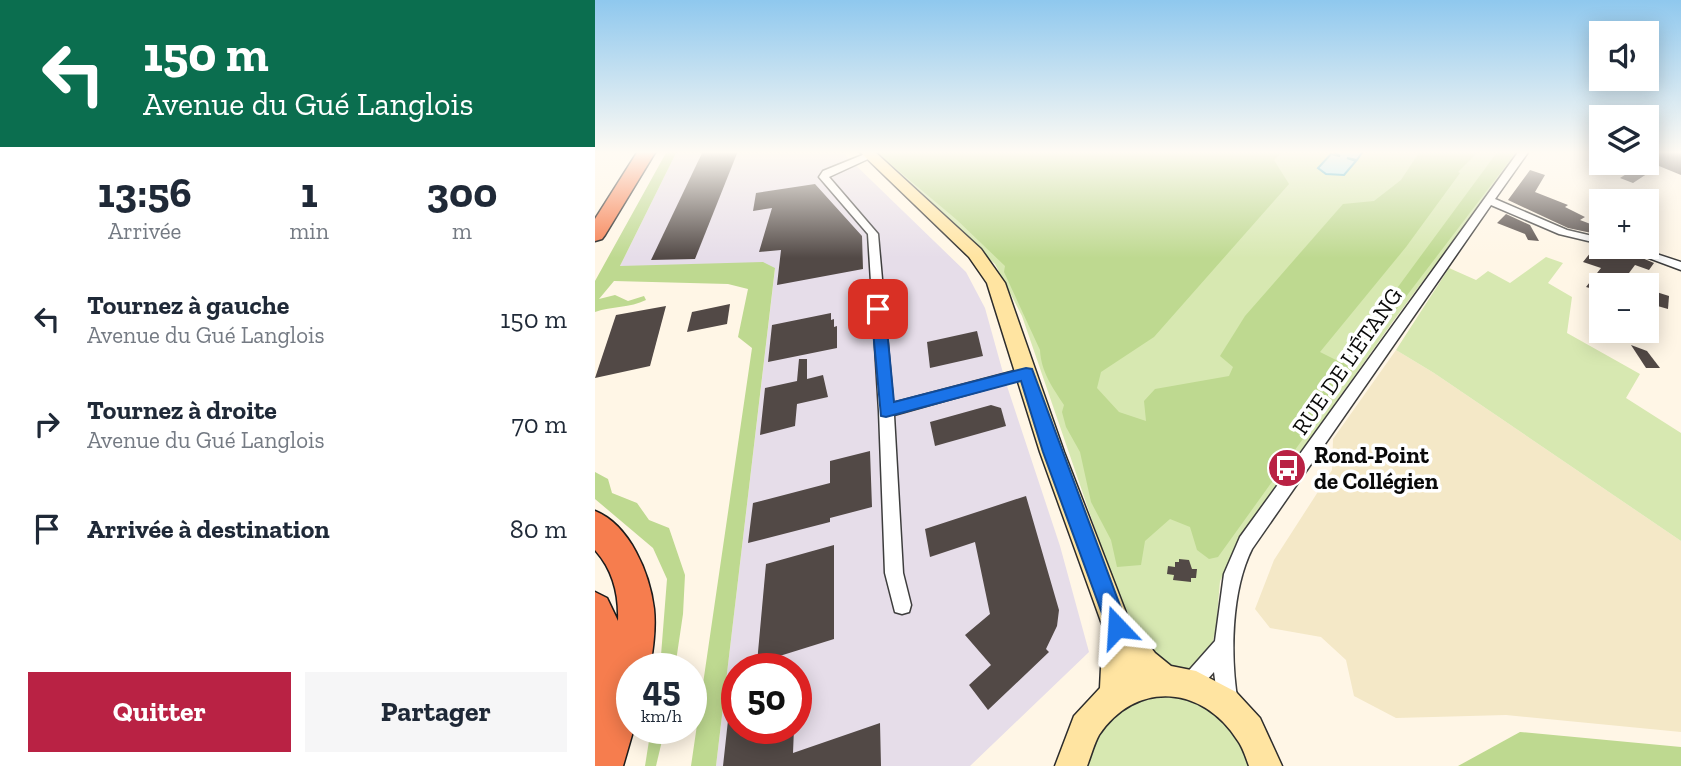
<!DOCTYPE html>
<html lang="fr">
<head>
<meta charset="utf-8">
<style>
  :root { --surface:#fff; --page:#f6f6f7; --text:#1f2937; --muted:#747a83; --accent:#b92244 }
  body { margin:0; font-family:"Zilla Slab",serif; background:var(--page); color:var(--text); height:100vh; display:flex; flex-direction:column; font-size:26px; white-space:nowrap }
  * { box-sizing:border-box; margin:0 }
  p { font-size:23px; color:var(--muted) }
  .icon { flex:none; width:38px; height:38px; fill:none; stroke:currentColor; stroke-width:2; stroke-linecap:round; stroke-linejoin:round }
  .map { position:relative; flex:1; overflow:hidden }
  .side { display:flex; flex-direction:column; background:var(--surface); width:595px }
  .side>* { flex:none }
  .guide { background:#0b6e4f; color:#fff; overflow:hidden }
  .tools { position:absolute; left:994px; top:21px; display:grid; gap:14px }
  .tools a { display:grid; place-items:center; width:70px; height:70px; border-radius:0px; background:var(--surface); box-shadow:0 4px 18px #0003; font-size:35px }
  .speed { position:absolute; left:21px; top:653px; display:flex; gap:14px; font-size:35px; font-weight:700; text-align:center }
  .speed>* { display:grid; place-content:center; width:91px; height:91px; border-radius:50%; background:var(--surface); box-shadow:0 4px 18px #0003; line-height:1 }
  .speed small { font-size:18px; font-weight:400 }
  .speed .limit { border:10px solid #d22; background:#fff; color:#111 }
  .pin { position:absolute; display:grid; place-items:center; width:60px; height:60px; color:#fff; margin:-30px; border-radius:14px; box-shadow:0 4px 10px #0006 }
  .me { position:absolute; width:77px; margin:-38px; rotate:340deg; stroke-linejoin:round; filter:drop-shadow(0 0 5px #0008) }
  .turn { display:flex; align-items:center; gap:24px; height:147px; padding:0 28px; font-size:32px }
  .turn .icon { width:91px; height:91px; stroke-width:2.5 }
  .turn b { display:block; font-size:49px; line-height:60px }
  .eta { display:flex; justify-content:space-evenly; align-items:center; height:119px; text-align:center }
  .eta b { font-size:42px; font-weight:700; line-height:49px }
  .cta { display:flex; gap:14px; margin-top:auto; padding:14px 28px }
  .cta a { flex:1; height:80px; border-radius:0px; background:var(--accent); color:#fff; font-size:28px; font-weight:700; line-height:80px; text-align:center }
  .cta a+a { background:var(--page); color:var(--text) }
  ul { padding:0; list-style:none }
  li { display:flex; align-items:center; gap:21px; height:105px; padding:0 28px }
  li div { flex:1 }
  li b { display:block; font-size:26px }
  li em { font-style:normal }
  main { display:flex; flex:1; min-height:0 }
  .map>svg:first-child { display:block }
  .industrial { fill:#e6dde9; fill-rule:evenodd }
  .farmland { fill:#f4e8c7 }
  .green { fill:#d7e8b1 }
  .forest { fill:#bed990 }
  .water { fill:#abe7f6; stroke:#32abcd; stroke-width:2 }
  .building { fill:#524946 }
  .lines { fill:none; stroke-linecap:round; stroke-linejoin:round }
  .minor-casing { stroke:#3d3d3d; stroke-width:3 }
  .secondary-casing { stroke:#2c2c2c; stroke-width:3 }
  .motorway-casing { stroke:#1b1b1b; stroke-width:3 }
  .minor { fill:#fff; fill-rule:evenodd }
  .secondary { fill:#ffe4a1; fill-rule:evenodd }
  .motorway { fill:#f67d4e; fill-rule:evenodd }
  .route { fill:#1a73e8; stroke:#114b97; stroke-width:2 }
  .labels { text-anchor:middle; stroke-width:7; stroke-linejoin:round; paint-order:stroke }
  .street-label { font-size:23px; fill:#0a0a0a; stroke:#fff }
  .poi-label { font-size:23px; font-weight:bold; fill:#0a0a0a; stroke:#fff; text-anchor:start }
</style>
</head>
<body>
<main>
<section class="side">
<div class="guide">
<div class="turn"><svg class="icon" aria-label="left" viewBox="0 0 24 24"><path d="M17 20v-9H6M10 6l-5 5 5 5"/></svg><div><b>150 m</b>Avenue du Gué Langlois</div></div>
</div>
<div class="eta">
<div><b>13:56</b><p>Arrivée</p></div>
<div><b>1</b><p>min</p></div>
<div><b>300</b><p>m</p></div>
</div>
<ul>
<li><svg class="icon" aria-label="left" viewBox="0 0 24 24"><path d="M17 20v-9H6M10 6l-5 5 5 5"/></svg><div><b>Tournez à gauche</b><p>Avenue du Gué Langlois</p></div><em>150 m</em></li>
<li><svg class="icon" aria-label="right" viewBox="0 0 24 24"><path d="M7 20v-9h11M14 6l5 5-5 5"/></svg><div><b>Tournez à droite</b><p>Avenue du Gué Langlois</p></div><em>70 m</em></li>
<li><svg class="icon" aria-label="arrive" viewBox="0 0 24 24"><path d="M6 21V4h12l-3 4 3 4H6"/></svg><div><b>Arrivée à destination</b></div><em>80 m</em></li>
</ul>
<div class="cta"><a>Quitter</a><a>Partager</a></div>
</section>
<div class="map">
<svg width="1086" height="766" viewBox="0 0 1086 766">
  <rect width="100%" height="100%" fill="#fff6e6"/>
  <path class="industrial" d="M82,151H246L371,272L390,308L410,380L465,546L494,652L375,766H121L180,269L25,266ZM142,668H201V728H142Z"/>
  <path class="farmland" d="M801,350L839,373L1086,541V732L911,715L801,718L759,696L751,660L726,637L675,628L660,609L679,560L737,470L738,439Z"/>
  <g class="green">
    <path d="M274,151H925L799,320L662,514L625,581L621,629L615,652L600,669H579L558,658L529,613L427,316L400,264Z"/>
    <path d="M951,257L968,263L953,283L977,297L972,333L1045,374L1031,398L1086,433V541L839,373L801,350L854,268L881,280L893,271L915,283Z"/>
    <path d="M550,692L599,696L640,731L656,766H486L508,720Z"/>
  </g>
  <g class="forest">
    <path d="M72,151H82L25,266L168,262L180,268L121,766H96L157,348L143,337L153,289L133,284L19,281L4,299L20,295L33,301L49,296L51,300C35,308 17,306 0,312V281Z"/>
    <path d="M280,151H688L679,160L694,184L559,337L506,372L502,388L524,412L551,421L549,401L560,389L634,376L638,367L625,356L650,316L748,204L779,201L806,180L825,151H884L863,172L865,173L811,247L725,352L747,363L903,151H922L794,319L623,557L614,559L602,550L595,527L575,519L550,541L546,565L522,567L516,540L496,502L485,452L471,427L467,412L469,405C458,388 446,372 445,350L409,272L410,266L362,220Z"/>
    <path d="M0,472L13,479L17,493L42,503L54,520L74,528L90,575L88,614L80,668H65L72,579L58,548L0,499Z"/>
    <path d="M56,728H70L61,766H50Z"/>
    <path d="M925,732L1086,747V766H863Z"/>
  </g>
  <path class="water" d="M738,151H768L762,160L752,158L761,161L749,175L731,174L723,168L736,154L745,156Z"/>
  <g class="building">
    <path d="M108,151H143L100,259L56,260Z"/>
    <path d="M1052,151H1086V175L1064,166L1038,183L1025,178L1033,173L1009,163H1052Z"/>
    <path d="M935,170L950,175L940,192L973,205L970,207L990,217L985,220L1006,228V235L973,228L913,200Z"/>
    <path d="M220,184L267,236L268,269L182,285L186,250L164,252L177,208L158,211L161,193Z"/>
    <path d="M911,214L935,225L944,241L933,240L930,234L902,223Z"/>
    <path d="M1000,247H1021L1059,263L1054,270L1040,265L1025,285H1006V307L995,304L998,289L991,287L1006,268L988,262Z"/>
    <path d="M1052,289L1074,296L1073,309L1052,303Z"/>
    <path d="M135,304L132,324L92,332L97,312Z"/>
    <path d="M71,306L55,366L0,378L21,315Z"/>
    <path d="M236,313V320L239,319V327L242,326V348L173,362L177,325Z"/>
    <path d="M382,331L388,356L335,368L332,342Z"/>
    <path d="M1036,345L1052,351L1065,368H1051Z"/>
    <path d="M204,359H212V379L228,375L233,397L202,404L200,426L165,435L170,388L202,381Z"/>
    <path d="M396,405L406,408L411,426L340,446L335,422Z"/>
    <path d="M275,451L277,507L235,518V522L153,543L158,503L235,483V461Z"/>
    <path d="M431,496L464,610L462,626L451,649L454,652L393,710L374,685L396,665L370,635L395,614L380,542L335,557L330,529Z"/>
    <path d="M239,545V639L162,663L171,564Z"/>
    <path d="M584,559L594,560L597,569H602L601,578H596V582L578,580L579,575L572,574L573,566L580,567V562H584Z"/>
    <path d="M135,702H142V728H199L198,753L285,723L286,766H128Z"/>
  </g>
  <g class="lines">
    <defs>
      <g id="minor">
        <path d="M924,151H934L900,199L972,230L1006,238V244L964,234L896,205L657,549C636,591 635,657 643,703L640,710L633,713L626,710L623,703L619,672L603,690L596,693L589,690L586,683L589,676L620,641L629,574L645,537Z"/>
        <path d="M270,154L275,157L273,159L234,177L283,234L298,403L431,368L438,373L431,378L299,415L308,573L316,605L314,612L307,614L300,612L290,573L284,411L273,234L224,177L228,171Z"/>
        <path d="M1024,247H1040L1086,262V270Z"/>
      </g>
      <path id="secondary" d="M264,151H279L386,249L410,283L469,452L533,618L560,653L576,666L601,671L641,692L665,718L687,766H654C651,758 648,748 643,741C608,685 541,680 504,735C499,744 496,756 492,766H460L479,716L505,688L508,627L445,452L392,283L374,257Z"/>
      <g id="motorway">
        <path d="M43,151H61L10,235L7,239L0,241V219Z"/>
        <path d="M0,511C35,525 55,574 59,609C61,629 58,649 55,668H37V728H39L28,766H0V592L12,598L23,621C24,594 18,570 0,550Z"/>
      </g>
    </defs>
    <use href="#minor" class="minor-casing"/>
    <use href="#secondary" class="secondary-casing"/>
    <use href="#motorway" class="motorway-casing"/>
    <use href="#minor" class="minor"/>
    <use href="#secondary" class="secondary"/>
    <use href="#motorway" class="motorway"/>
  </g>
  <linearGradient id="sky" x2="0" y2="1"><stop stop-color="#8fc8ee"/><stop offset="0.59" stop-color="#fffbf4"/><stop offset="1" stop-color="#fffbf4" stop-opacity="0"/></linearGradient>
  <rect width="1086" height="258" fill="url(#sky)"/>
  <path class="route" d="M283,304L290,309L299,402L431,368L437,369L533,627L530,634L522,638L515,634L512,627L448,452L426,381L291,417L286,416L276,309Z"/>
  <defs>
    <symbol id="bus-disc" viewBox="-11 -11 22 22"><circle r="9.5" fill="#b92244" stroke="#fff"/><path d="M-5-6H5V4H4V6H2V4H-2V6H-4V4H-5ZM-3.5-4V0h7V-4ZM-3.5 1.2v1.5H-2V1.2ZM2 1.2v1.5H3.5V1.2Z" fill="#fff"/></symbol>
  </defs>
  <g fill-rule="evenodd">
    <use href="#bus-disc" x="670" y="446" width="44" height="44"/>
  </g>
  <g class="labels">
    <g class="street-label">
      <text transform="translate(752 361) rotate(-55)" y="8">RUE DE L'ÉTANG</text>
    </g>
    <g class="poi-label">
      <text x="719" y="463">Rond-Point<tspan x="719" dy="26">de Collégien</tspan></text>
    </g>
  </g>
</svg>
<div class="tools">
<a><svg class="icon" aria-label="sound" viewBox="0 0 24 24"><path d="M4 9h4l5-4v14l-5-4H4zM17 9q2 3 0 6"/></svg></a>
<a><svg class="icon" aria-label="layers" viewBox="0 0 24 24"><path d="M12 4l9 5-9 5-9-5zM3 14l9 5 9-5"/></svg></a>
<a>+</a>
<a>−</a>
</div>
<div class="speed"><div>45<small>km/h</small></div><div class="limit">50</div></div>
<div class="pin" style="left:283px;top:309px;background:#d93025"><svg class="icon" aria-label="arrive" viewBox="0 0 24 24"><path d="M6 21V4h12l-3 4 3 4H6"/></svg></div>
<svg class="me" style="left:522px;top:627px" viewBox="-20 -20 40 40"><path d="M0-17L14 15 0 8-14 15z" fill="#1a73e8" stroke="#fff" stroke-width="4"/></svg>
</div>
</main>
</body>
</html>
